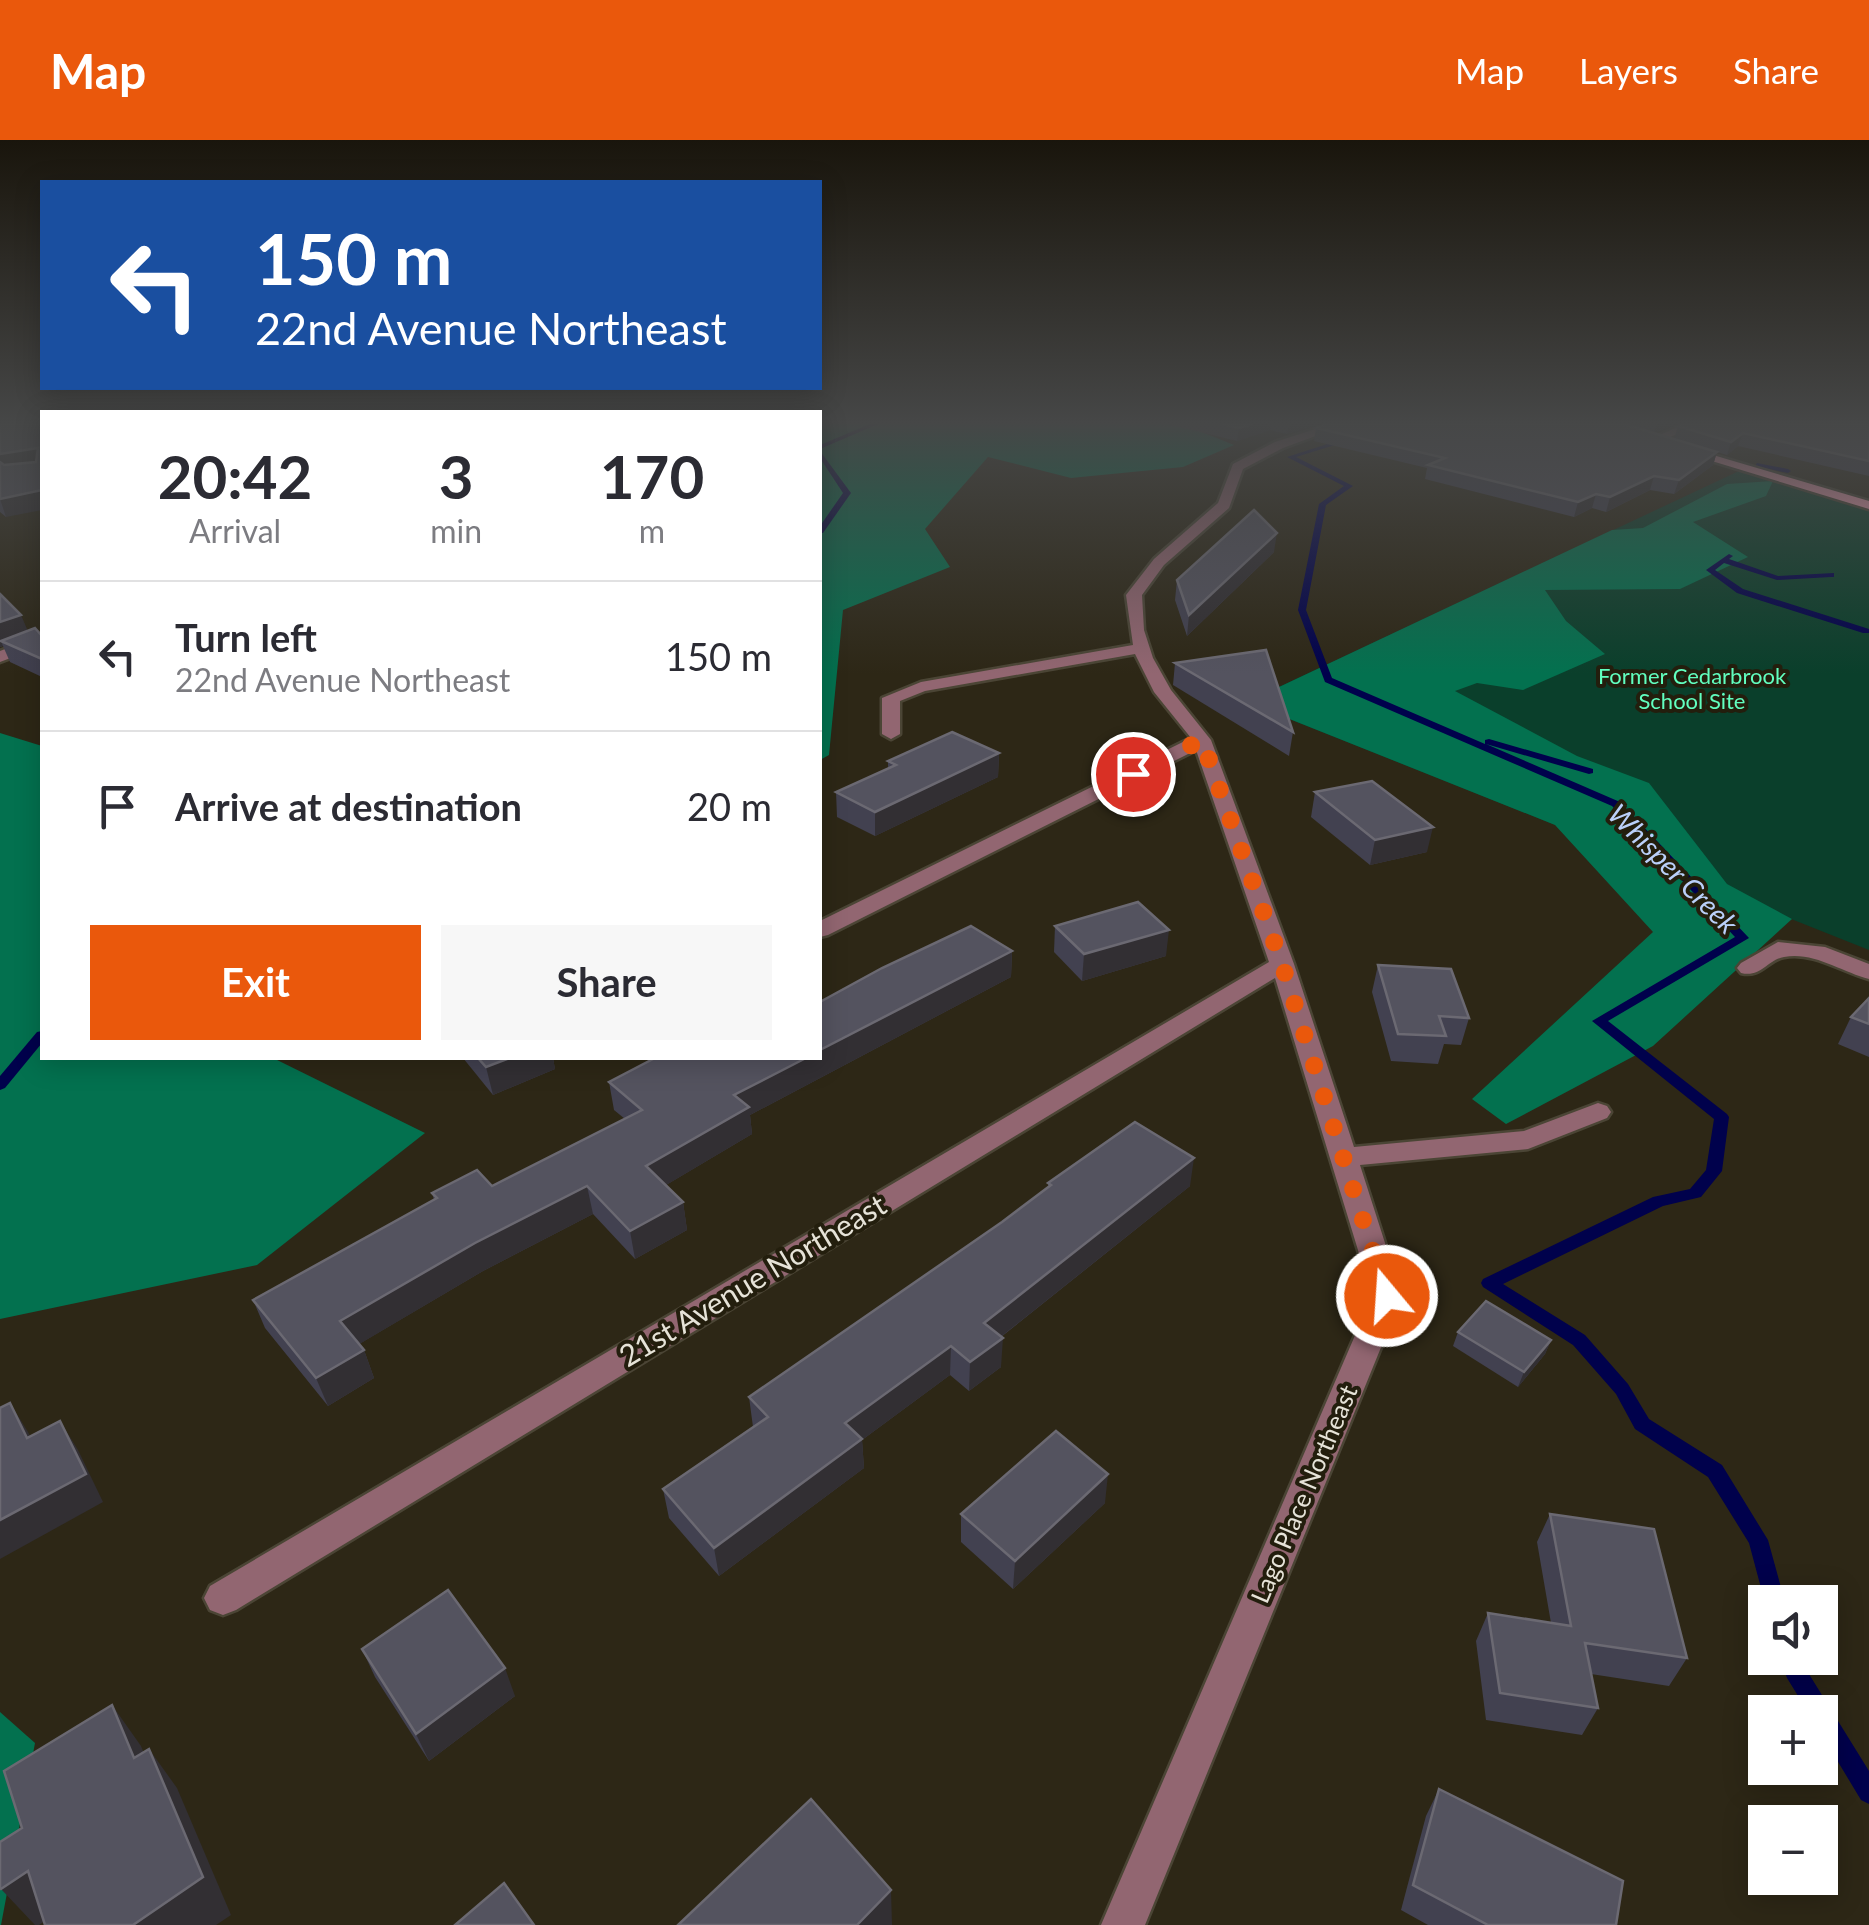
<!DOCTYPE html>
<html lang="en">
<head>
<meta charset="utf-8">
<style>
  :root { --surface:#fff; --page:#f7f7f7; --text:#2b2b33; --muted:#7c7c81; --line:#e1e1e2; --accent:#ea580c }
  body { margin:0; font-family:Lato,sans-serif; background:var(--page); color:var(--text); height:100vh; display:flex; flex-direction:column; font-size:38px; white-space:nowrap }
  * { box-sizing:border-box; margin:0 }
  p { font-size:32px; color:var(--muted) }
  .icon { flex:none; width:55px; height:55px; fill:none; stroke:currentColor; stroke-width:2; stroke-linecap:round; stroke-linejoin:round }
  .map { position:relative; flex:1; overflow:hidden }
  .side { position:absolute; left:40px; top:270px; width:782px; height:650px; display:flex; flex-direction:column; background:var(--surface); border-radius:0px; box-shadow:0 5px 25px #0003 }
  .side>* { flex:none }
  .guide { position:absolute; left:40px; top:40px; width:782px; height:210px; border-radius:0px; box-shadow:0 5px 25px #0003; background:#1a4fa0; color:#fff; overflow:hidden }
  .controls { position:absolute; left:1748px; top:1445px; display:grid; gap:20px }
  .controls a { display:grid; place-items:center; width:90px; height:90px; border-radius:0px; background:var(--surface); box-shadow:0 5px 25px #0003; font-size:50px }
  .pin { position:absolute; display:grid; place-items:center; width:85px; height:85px; color:#fff; margin:-42px; border:5px solid #fff; border-radius:50%; box-shadow:0 2px 10px #0007 }
  .me { position:absolute; width:110px; margin:-55px; rotate:342deg; stroke-linejoin:round; filter:drop-shadow(0 0 8px #0008) }
  .turn { display:flex; align-items:center; gap:35px; height:210px; padding:0 50px; font-size:45px }
  .turn .icon { width:130px; height:130px; stroke-width:2.5 }
  .turn b { display:block; font-size:70px; line-height:85px }
  .eta { display:flex; justify-content:space-evenly; align-items:center; height:170px; text-align:center }
  .eta b { font-size:60px; font-weight:700; line-height:70px }
  .button { display:flex; gap:20px; margin-top:auto; padding:20px 50px }
  .button a { flex:1; height:115px; border-radius:0px; background:var(--accent); color:#fff; font-size:40px; font-weight:700; line-height:115px; text-align:center }
  .button a+a { background:var(--page); color:var(--text) }
  ul { padding:0; list-style:none }
  li { display:flex; align-items:center; gap:30px; height:150px; padding:0 50px; border-top:2px solid var(--line) }
  li div { flex:1 }
  li b { display:block; font-size:38px }
  li em { font-style:normal }
  header { display:flex; align-items:center; gap:60px; box-sizing:border-box; height:140px; padding:0 50px; background:var(--accent); color:#fff }
  header strong { font-size:48px }
  nav { display:flex; gap:55px; margin-inline-start:auto; font-size:35px }
  .map>svg:first-child { display:block }
  .green { fill:#0a3f2b }
  .forest { fill:#03714f }
  .lines { fill:none; stroke-linecap:round; stroke-linejoin:round }
  .stream { fill:#00014c; fill-rule:evenodd }
  .minor-casing { stroke:#4b4535; stroke-width:5 }
  .major-casing { stroke:#4b4535; stroke-width:5 }
  .minor { fill:#926671; fill-rule:evenodd }
  .major { fill:#fea4bb; fill-rule:evenodd }
  .wall { fill:#424150 }
  .shaded-wall { fill:#322f33 }
  .building { fill:#54535f; stroke:#6b6972; stroke-width:2.5 }
  .route { stroke:#ea580c; stroke-width:18; stroke-dasharray:0 32.4 }
  .labels { text-anchor:middle; stroke-width:8; stroke-linejoin:round; paint-order:stroke }
  .far-park-label { font-size:22px; fill:#61febf; stroke:#231e0d }
  .street-label { font-size:25px; fill:#e6e3d8; stroke:#231e0d }
  .water-label { font-size:28px; font-style:italic; fill:#bad0fa; stroke:#231e0d }
  .near-street-label { font-size:30px; fill:#e6e3d8; stroke:#231e0d }
</style>
</head>
<body>
<header>
<strong>Map</strong>
<nav><a>Map</a><a>Layers</a><a>Share</a></nav>
</header>
<div class="map">
<svg width="1869" height="1785" viewBox="0 0 1869 1785">
  <rect width="100%" height="100%" fill="#2d2716"/>
  <path class="green" d="M1739,331L1869,370V810L1247,562Z"/>
  <g class="forest">
    <path d="M820,284H1182L1234,305L1183,327L1071,338L988,317L925,389L950,427L843,470L829,615L820,620Z"/>
    <path d="M1773,341L1766,356L1693,382L1748,417L1680,449L1545,450L1566,481L1605,514L1523,550L1477,543L1455,551L1577,616L1649,643L1727,744L1792,779L1653,906L1506,984L1472,959L1653,792L1555,685L1247,562L1612,390L1643,388L1727,344Z"/>
    <path d="M0,593L42,606V918H273L425,993L257,1125L0,1179Z"/>
    <path d="M0,1572L35,1603L1,1785H0Z"/>
  </g>
  <g class="lines">
    <g class="stream">
      <path d="M870,284H878L820,309V305Z"/>
      <path d="M1346,298L1348,301L1296,317L1353,346L1326,365L1306,470L1332,538L1485,604V600L1489,599L1593,629V633L1589,634L1486,604L1620,662L1749,798L1608,881L1727,974L1729,977L1722,1031L1701,1057L1663,1066L1503,1144L1585,1195L1628,1244L1649,1279L1722,1325L1768,1400L1785,1462L1765,1463L1749,1403L1708,1337L1635,1289L1616,1254L1573,1205L1483,1147L1481,1143L1483,1139L1653,1057L1690,1049L1706,1030L1714,979L1592,881L1735,797L1612,666L1325,542L1298,470L1319,364L1344,346L1287,317Z"/>
      <path d="M820,311L851,353L823,393H820V386L843,353L820,318Z"/>
      <path d="M1757,323L1788,329L1791,331L1788,333L1755,326Z"/>
      <path d="M1729,414L1733,416L1729,419L1778,436L1834,433V437H1831L1777,440L1724,423L1715,430L1743,449L1869,489V493H1863L1737,453L1706,430Z"/>
      <path d="M42,891V903L5,948L0,950V936L37,892Z"/>
      <path d="M1780,1518H1802L1804,1526L1869,1631V1664L1861,1660L1820,1592V1572H1808L1787,1538Z"/>
    </g>
    <defs>
      <g id="minor">
        <path d="M1331,284H1348L1283,308L1243,329L1229,368L1164,425L1142,455L1144,490L1153,518L1171,550L1211,600L1294,824L1354,1007L1524,991L1598,963L1607,966L1611,972L1607,978L1528,1009L1360,1025L1402,1156L1145,1785H1101L1372,1156L1275,838L236,1470L223,1475L210,1470L204,1458L210,1446L1269,822L1196,610L828,795L820,797V781L1191,598L1154,552L1135,514L925,551L900,561V594L891,599L882,594V558L921,542L1133,505L1126,455L1154,419L1218,363L1233,324L1275,302Z"/>
        <path d="M1684,284H1700L1661,301L1651,299Z"/>
        <path d="M42,495V506L0,522V511Z"/>
        <path d="M1778,802L1825,807L1869,824V839C1842,832 1813,811 1784,817C1767,820 1761,838 1741,833L1737,828L1741,823Z"/>
      </g>
      <path id="major" d="M1679,305L1869,361V369L1679,311Z"/>
    </defs>
    <use href="#minor" class="minor-casing"/>
    <use href="#major" class="major-casing"/>
    <use href="#minor" class="minor"/>
    <use href="#major" class="major"/>
  </g>
  <g class="wall">
    <path d="M0,284L6,377L0,372Z"/>
    <path d="M1167,284H1319L1287,294L1270,290L1237,301Z"/>
    <path d="M1326,284H1675L1655,293L1674,299L1678,286L1869,284V336L1738,306L1727,315L1717,312L1713,325L1674,354L1650,350L1606,372L1592,368L1574,377L1425,339L1427,328L1314,301L1316,288Z"/>
    <path d="M1274,412L1187,496L1175,460L1177,440Z"/>
    <path d="M0,454L27,491L42,496V537L10,522L3,506L0,507Z"/>
    <path d="M1175,523L1293,592L1289,616L1173,545Z"/>
    <path d="M999,613L998,637L875,696L837,677L836,652L888,629V621Z"/>
    <path d="M1315,652L1427,712L1370,725L1311,677Z"/>
    <path d="M1055,786L1166,816L1082,841L1054,812Z"/>
    <path d="M1012,811L1011,837L750,975L752,994L666,1045L683,1062L687,1090L635,1119L593,1074L483,1131L359,1204L364,1210L374,1238L328,1266L265,1188L253,1160L434,1060L432,1053L492,1046L625,979L614,970L609,942L820,918Z"/>
    <path d="M1378,825L1469,878L1461,905L1444,904L1438,924L1391,921L1372,852Z"/>
    <path d="M1869,858V917L1838,904L1851,877Z"/>
    <path d="M463,918H553L555,929L493,955Z"/>
    <path d="M1048,1043L1190,1046L1001,1197V1227L969,1251L950,1235L862,1300L864,1328L719,1436L669,1378L663,1349L753,1287L749,1257L1002,1082L1048,1048Z"/>
    <path d="M1458,1192L1551,1200L1545,1214L1518,1247L1453,1206Z"/>
    <path d="M1105,1363L1013,1449L961,1402V1374Z"/>
    <path d="M1550,1374L1687,1518L1669,1546L1591,1534L1598,1568L1582,1595L1486,1580L1476,1501L1488,1473L1551,1483L1537,1402Z"/>
    <path d="M362,1509L515,1556L429,1621L375,1537Z"/>
    <path d="M1439,1649L1616,1785H1428L1401,1770L1426,1676Z"/>
  </g>
  <g class="shaded-wall">
    <path d="M1252,284H1271L1270,290L1237,301L1239,288Z"/>
    <path d="M1289,284H1319L1287,294Z"/>
    <path d="M1657,284H1675L1654,293Z"/>
    <path d="M1743,293L1738,306L1727,315L1731,302Z"/>
    <path d="M38,308L42,320L0,332V314Z"/>
    <path d="M1717,312L1713,325L1674,354L1679,340Z"/>
    <path d="M1654,336L1650,350L1606,372L1610,357Z"/>
    <path d="M42,350V370L6,377L0,359Z"/>
    <path d="M1596,354L1592,368L1574,377L1578,362Z"/>
    <path d="M1277,393L1274,412L1187,496L1189,475Z"/>
    <path d="M21,475L30,496L1,501L3,506L0,507V482Z"/>
    <path d="M999,613L998,637L875,696V672Z"/>
    <path d="M1433,687L1427,712L1370,725L1375,700Z"/>
    <path d="M1169,790L1166,816L1082,841L1084,814Z"/>
    <path d="M1012,811L1011,837L750,975L752,994L651,1054L646,1026L734,955L806,918H820V910Z"/>
    <path d="M510,918H553L555,929L493,955L486,927Z"/>
    <path d="M1194,1018L1190,1046L983,1211L984,1183Z"/>
    <path d="M587,1046L593,1074L483,1131L351,1209L340,1181L475,1103Z"/>
    <path d="M683,1062L687,1090L635,1119L630,1091Z"/>
    <path d="M1003,1198L1001,1227L969,1251L970,1222Z"/>
    <path d="M1551,1200L1545,1214L1518,1247L1524,1232Z"/>
    <path d="M951,1206L950,1235L862,1300L864,1328L719,1436L714,1408L845,1283Z"/>
    <path d="M364,1210L374,1238L328,1266L316,1238Z"/>
    <path d="M10,1263L28,1292L45,1327L27,1298Z"/>
    <path d="M60,1281L78,1310L103,1362L0,1419V1380Z"/>
    <path d="M1108,1334L1105,1363L1013,1449L1015,1421Z"/>
    <path d="M505,1528L515,1556L429,1621L416,1594Z"/>
    <path d="M112,1565L141,1606L162,1658L134,1618Z"/>
    <path d="M149,1609L177,1648L231,1775L216,1785H133Z"/>
    <path d="M28,1731L63,1769L39,1785H35L1,1749Z"/>
    <path d="M891,1750L892,1785H857Z"/>
  </g>
  <g class="building">
    <path d="M0,284H42V350L0,359V322L4,325L36,322L38,308L0,314Z"/>
    <path d="M1222,284H1252L1239,288Z"/>
    <path d="M1326,284H1624L1717,312L1679,340L1654,336L1610,357L1596,354L1578,362L1428,325L1445,318L1316,288Z"/>
    <path d="M1684,284H1869V321L1743,293L1731,302L1678,286Z"/>
    <path d="M1254,370L1277,393L1189,475L1177,440Z"/>
    <path d="M0,454L21,475L0,482Z"/>
    <path d="M35,488L42,496V519L1,501Z"/>
    <path d="M1266,510L1293,592L1175,523Z"/>
    <path d="M952,592L999,613L875,672L836,652L896,625L888,621Z"/>
    <path d="M1372,641L1433,687L1375,700L1315,652Z"/>
    <path d="M1138,762L1169,790L1084,814L1055,786Z"/>
    <path d="M971,786L1012,811L820,910V862L882,828Z"/>
    <path d="M1378,825L1451,829L1469,878L1439,876L1446,896L1398,894Z"/>
    <path d="M1869,858V884L1851,877Z"/>
    <path d="M478,918H510L486,927Z"/>
    <path d="M655,918H806L734,955L749,967L646,1026L683,1062L630,1091L587,1046L475,1103L340,1181L364,1210L316,1238L253,1160L437,1058L432,1053L477,1030L492,1046L642,970L609,942Z"/>
    <path d="M1135,982L1194,1018L984,1183L1003,1198L970,1222L951,1206L845,1283L862,1299L714,1408L663,1349L768,1277L749,1257L1002,1082L1051,1045L1048,1043Z"/>
    <path d="M1486,1161L1551,1200L1524,1232L1458,1192Z"/>
    <path d="M10,1263L27,1298L60,1281L86,1334L0,1380V1268Z"/>
    <path d="M1056,1291L1108,1334L1015,1421L961,1374Z"/>
    <path d="M1550,1374L1654,1389L1687,1518L1585,1503L1598,1568L1500,1553L1488,1473L1571,1486Z"/>
    <path d="M448,1450L505,1528L416,1594L362,1509Z"/>
    <path d="M112,1565L134,1618L149,1609L203,1737L133,1785H45L28,1731L1,1749L0,1748V1702L22,1688L4,1631Z"/>
    <path d="M1439,1649L1623,1741L1616,1785H1488L1413,1745Z"/>
    <path d="M811,1659L891,1750L857,1785H678Z"/>
    <path d="M504,1743L534,1785H455Z"/>
  </g>
  <linearGradient id="sky" x2="0" y2="1"><stop stop-color="#19150c"/><stop offset="0.53" stop-color="#464747"/><stop offset="1" stop-color="#464747" stop-opacity="0"/></linearGradient>
  <rect width="1869" height="534" fill="url(#sky)"/>
  <g class="lines">
    <path class="route" d="M1133,634L1202,600L1282,824L1387,1156"/>
  </g>
  <g class="labels">
    <g class="far-park-label">
      <text x="1692" y="544">Former Cedarbrook<tspan x="1692" dy="25">School Site</tspan></text>
    </g>
    <g class="street-label">
      <text transform="translate(1304 1354) rotate(-67)" y="9">Lago Place Northeast</text>
    </g>
    <g class="water-label">
      <text transform="translate(1673 729) rotate(45)" y="10">Whisper Creek</text>
    </g>
    <g class="near-street-label">
      <text transform="translate(753 1141) rotate(-31)" y="10">21st Avenue Northeast</text>
    </g>
  </g>
</svg>
<div class="controls">
<a><svg class="icon" aria-label="sound" viewBox="0 0 24 24"><path d="M4 9h4l5-4v14l-5-4H4zM17 9q2 3 0 6"/></svg></a>
<a>+</a>
<a>−</a>
</div>
<div class="pin" style="left:1133px;top:634px;background:#d93025"><svg class="icon" aria-label="arrive" viewBox="0 0 24 24"><path d="M6 21V4h12l-3 4 3 4H6"/></svg></div>
<svg class="me" style="left:1387px;top:1156px" viewBox="-20 -20 40 40"><circle r="17" fill="#ea580c" stroke="#fff" stroke-width="3"/><path d="M0-11L8 9 0 5-8 9z" fill="#fff"/></svg>
<div class="guide">
<div class="turn"><svg class="icon" aria-label="left" viewBox="0 0 24 24"><path d="M17 20v-9H6M10 6l-5 5 5 5"/></svg><div><b>150 m</b>22nd Avenue Northeast</div></div>
</div>
<section class="side">
<div class="eta">
<div><b>20:42</b><p>Arrival</p></div>
<div><b>3</b><p>min</p></div>
<div><b>170</b><p>m</p></div>
</div>
<ul>
<li><svg class="icon" aria-label="left" viewBox="0 0 24 24"><path d="M17 20v-9H6M10 6l-5 5 5 5"/></svg><div><b>Turn left</b><p>22nd Avenue Northeast</p></div><em>150 m</em></li>
<li><svg class="icon" aria-label="arrive" viewBox="0 0 24 24"><path d="M6 21V4h12l-3 4 3 4H6"/></svg><div><b>Arrive at destination</b></div><em>20 m</em></li>
</ul>
<div class="button"><a>Exit</a><a>Share</a></div>
</section>
</div>
</body>
</html>
